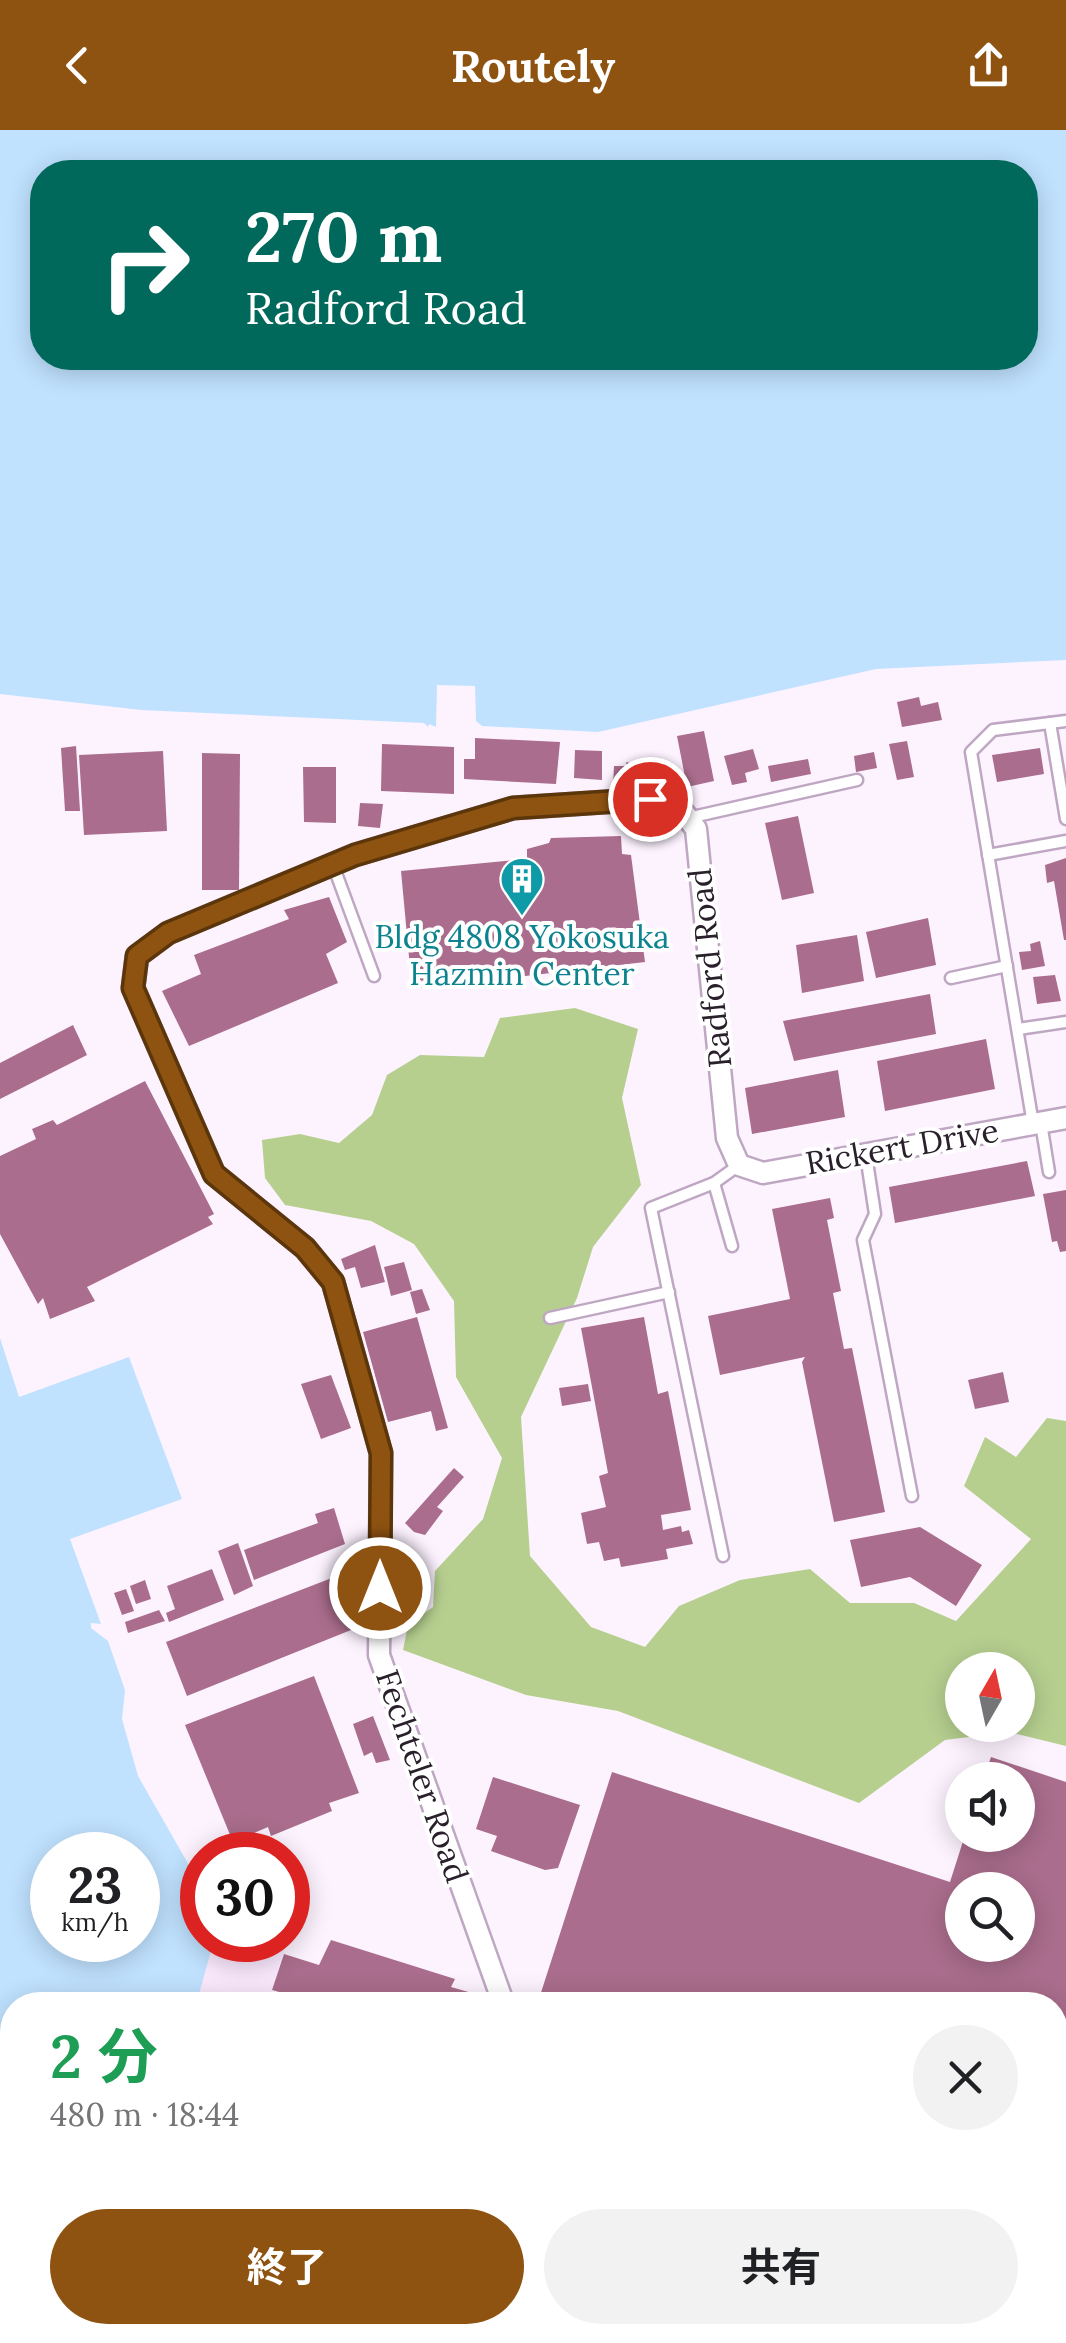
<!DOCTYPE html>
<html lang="ja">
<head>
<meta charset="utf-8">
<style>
  :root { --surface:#fff; --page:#f2f2f2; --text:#202124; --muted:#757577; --accent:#8e5311 }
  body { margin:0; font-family:Lora,"Noto Sans JP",serif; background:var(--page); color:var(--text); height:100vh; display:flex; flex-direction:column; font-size:38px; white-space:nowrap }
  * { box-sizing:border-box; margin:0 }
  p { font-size:32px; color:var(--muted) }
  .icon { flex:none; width:55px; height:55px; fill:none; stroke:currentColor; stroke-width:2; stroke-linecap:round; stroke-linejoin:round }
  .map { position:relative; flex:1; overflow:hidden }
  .details { position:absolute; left:0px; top:1862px; width:1068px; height:352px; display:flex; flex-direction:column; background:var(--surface); border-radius:40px 40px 0 0; box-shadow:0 5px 25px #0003 }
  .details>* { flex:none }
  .banner { position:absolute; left:30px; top:30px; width:1008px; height:210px; border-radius:40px; box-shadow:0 5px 25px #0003; background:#00695c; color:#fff; overflow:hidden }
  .needle { width:65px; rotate:9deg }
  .controls { position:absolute; left:945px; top:1522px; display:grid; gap:20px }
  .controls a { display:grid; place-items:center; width:90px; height:90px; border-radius:50%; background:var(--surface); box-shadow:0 5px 25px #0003; font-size:50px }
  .speed { position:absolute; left:30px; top:1702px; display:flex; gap:20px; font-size:50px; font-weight:700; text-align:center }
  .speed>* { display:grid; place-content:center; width:130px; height:130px; border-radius:50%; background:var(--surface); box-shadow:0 5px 25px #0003; line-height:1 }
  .speed small { font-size:25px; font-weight:400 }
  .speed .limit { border:15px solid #d22; background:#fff; color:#111 }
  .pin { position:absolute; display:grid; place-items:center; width:85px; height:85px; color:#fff; margin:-42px; border:5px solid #fff; border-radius:50%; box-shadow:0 2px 10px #0007 }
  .me { position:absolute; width:110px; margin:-55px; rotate:0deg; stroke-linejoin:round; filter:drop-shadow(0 0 8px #0008) }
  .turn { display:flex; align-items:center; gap:35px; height:210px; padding:0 50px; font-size:45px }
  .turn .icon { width:130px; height:130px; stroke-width:2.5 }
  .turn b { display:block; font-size:70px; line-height:85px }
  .round { display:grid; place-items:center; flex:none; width:105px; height:105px; border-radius:52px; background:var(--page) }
  .overview { display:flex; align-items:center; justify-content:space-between; height:170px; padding:0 50px }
  h1 { font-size:60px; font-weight:700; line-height:75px; color:#1e9e55 }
  .action { display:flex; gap:20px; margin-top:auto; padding:20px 50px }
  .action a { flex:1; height:115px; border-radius:60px; background:var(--accent); color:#fff; font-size:40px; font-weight:700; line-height:115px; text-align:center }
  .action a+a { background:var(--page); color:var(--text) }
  header { display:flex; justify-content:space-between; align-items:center; height:130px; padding:0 50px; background:var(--accent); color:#fff; font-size:45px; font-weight:700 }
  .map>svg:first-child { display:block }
  .built { fill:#fbe9fe }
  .forest { fill:#b6cf8f; fill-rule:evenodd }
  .water { fill:#c0e2ff; fill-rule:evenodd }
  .building { fill:#aa6d8d; fill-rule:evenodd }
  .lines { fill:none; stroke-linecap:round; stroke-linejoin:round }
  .lane-casing { stroke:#bfa7c3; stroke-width:15 }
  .street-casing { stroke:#bfa7c3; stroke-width:25 }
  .lane { stroke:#fff; stroke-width:10 }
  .street { stroke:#fff; stroke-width:20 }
  .route-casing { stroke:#5c360b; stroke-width:25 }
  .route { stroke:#8e5311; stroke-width:18 }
  .labels { text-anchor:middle; stroke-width:8; stroke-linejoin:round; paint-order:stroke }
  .culture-label { font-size:32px; fill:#0d838f; stroke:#fff }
  .street-label { font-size:32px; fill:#29202b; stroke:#fff }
</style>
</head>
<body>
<header><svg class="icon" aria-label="back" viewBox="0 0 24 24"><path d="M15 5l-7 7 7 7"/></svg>Routely<svg class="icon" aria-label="share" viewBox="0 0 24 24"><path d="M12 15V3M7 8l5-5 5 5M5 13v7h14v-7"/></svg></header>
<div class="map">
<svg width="1066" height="2213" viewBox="0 0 1066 2213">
  <rect width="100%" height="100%" fill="#fdf3ff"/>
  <g class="built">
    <path d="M288,1788L294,1789L267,1875H196L214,1810H288Z"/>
    <path d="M985,2202L1016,2213H167L136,2203Z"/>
  </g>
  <path class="forest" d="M575,878L638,899L622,968L641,1055L593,1117L577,1168L521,1287L530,1426L591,1497L645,1517L679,1476L740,1450L810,1439L850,1473H914L956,1491L1031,1409L964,1356L985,1307L1016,1327L1047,1288L1066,1291V1616L1009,1602L945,1610L859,1673L618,1581L526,1565L403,1520L408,1495L433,1477L435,1441L483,1389L502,1328L456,1247L454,1171L414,1114L371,1091L285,1075L265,1048L262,1010L300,1004L339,1013L372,985L387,945L420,925L484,927L500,888ZM962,1540H1018V1595H962Z"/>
  <g class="water">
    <path d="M0,0H1066V530L876,539L598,602L482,596L476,591L475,556L437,555L436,597L429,594L428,597L424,593L141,580L0,564ZM42,42H1025V228H42Z"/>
    <path d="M0,1208L19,1267L129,1227L182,1369L70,1409L101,1494L91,1493V1498L108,1511L125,1560L122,1589L138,1646L202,1758V1810H214L196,1875H12V2202L93,2203L89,2213H0ZM52,1725H138V1810H52Z"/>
    <path d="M773,2202L806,2213H314L282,2203Z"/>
  </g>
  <g class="building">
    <path d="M919,567L921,576L938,572L942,590L902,597L897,572Z"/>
    <path d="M704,601L714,651L687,657L677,606Z"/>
    <path d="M475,608L560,612L556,654L464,649V629H475Z"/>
    <path d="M907,611L914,647L897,650L889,614Z"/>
    <path d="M382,614L454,617V664L381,661Z"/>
    <path d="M76,616L80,681H65L61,618Z"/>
    <path d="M1040,618L1044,644L997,652L992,625Z"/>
    <path d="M753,619L759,639L745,643L747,652L732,655L724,626Z"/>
    <path d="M575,620L602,621V650L574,648Z"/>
    <path d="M163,621L167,701L84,705L79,625Z"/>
    <path d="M874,622L877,638L856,642L854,626Z"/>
    <path d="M202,623L240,624L239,760H202Z"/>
    <path d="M808,629L811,644L771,652L768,636Z"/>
    <path d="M626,632L652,638L651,656H613L614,636H627Z"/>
    <path d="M303,637H336V693L304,692Z"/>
    <path d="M360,673L383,674L380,698L358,696Z"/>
    <path d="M798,686L814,763L782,770L765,693Z"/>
    <path d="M621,706L622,724L631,725L645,832L412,859L401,741L527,729V719L549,713L551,708Z"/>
    <path d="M1066,728V810H1064L1054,751L1047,753L1045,735Z"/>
    <path d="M329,767L347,812L326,824L338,853L189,916L162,861L201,844L194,825L289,789L284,780Z"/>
    <path d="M928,788L936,835L876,848L866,802Z"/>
    <path d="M857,805L864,851L802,863L796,815Z"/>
    <path d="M1040,811L1045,836L1022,840L1019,822L1031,821L1030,814Z"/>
    <path d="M1055,845L1061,871L1037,874L1033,847Z"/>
    <path d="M930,864L936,904L794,931L783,891Z"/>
    <path d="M73,895L87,925L0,969V933Z"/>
    <path d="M986,909L995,959L885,981L877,931Z"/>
    <path d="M838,940L845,987L752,1004L745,958Z"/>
    <path d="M145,951L214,1084L208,1087L213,1094L87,1157L95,1171L50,1189L43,1168L38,1174L0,1104V1026L36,1009L32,999L53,990L57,995Z"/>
    <path d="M1027,1031L1035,1066L895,1093L889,1057Z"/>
    <path d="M1066,1060V1121L1060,1122L1057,1111L1052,1112L1043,1064Z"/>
    <path d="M830,1068L834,1088L827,1090L841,1161L833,1163L844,1219L852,1218L885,1382L834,1392L802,1232L805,1227L720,1245L708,1186L790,1169L772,1079Z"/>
    <path d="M375,1115L385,1152L361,1158L355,1137L345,1140L341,1129Z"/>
    <path d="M404,1132L412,1160L391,1166L384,1137Z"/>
    <path d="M422,1159L430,1180L416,1184L410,1162Z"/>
    <path d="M417,1187L448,1298L436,1301L431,1281L388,1292L363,1202Z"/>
    <path d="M644,1187L658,1264L668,1261L691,1380L661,1385L663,1400L681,1396L682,1402L689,1400L693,1414L666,1419L668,1429L621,1437L619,1428L604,1431L599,1412L587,1414L581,1383L606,1377L599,1346L608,1343L581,1198Z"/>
    <path d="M1003,1242L1009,1272L975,1279L968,1250Z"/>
    <path d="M331,1245L351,1298L321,1309L301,1254Z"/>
    <path d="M588,1254L591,1271L562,1276L559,1258Z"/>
    <path d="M454,1338L464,1347L437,1377L443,1381L425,1405L414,1402L405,1393Z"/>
    <path d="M334,1378L345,1414L254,1450L244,1420L318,1393L315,1384Z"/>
    <path d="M920,1397L982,1435L956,1476L910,1447L861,1457L850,1410Z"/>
    <path d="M238,1413L253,1456L234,1465L218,1421Z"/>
    <path d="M212,1439L224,1470L169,1492L166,1483L175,1479L167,1456Z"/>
    <path d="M337,1446L356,1498L187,1566L166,1512Z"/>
    <path d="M145,1450L151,1469L136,1474L130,1456Z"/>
    <path d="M126,1459L134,1481L122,1485L114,1463Z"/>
    <path d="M159,1480L165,1491L128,1503L125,1492Z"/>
    <path d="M314,1546L359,1663L329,1673L332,1681L271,1706L268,1697L233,1712L185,1595Z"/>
    <path d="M373,1586L390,1630L376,1633L372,1622L364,1626L353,1594Z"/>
    <path d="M991,1627L1066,1652V2077L1055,2073V1875H537L612,1642L950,1752L965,1705H1018V1650H983ZM962,1760H1018V1815H962Z"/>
    <path d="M493,1647L580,1675L558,1738L545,1740L491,1721L497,1706L476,1699Z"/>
    <path d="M331,1810L455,1849L451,1857L472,1863L468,1875H306L308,1870L272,1860L284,1824L319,1835Z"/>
    <path d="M1066,2106V2159L1055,2155V2136Z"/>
  </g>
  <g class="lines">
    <defs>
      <g id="lane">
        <path d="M1050,593L1066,689"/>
        <path d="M688,688L857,650"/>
        <path d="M988,725L1066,711"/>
        <path d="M333,735L374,846"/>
        <path d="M951,848L1007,836"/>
        <path d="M1018,899L1066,892"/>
        <path d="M1041,993L1049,1042"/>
        <path d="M1033,994L971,622L993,600L1066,591"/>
        <path d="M866,1025L875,1084L863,1110L912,1366"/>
        <path d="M714,1053L732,1116"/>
        <path d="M550,1188L669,1162"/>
        <path d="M723,1426L651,1078L714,1053L739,1035"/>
      </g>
      <g id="street">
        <path d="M504,1875L379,1525L381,1323L333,1152L305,1118L214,1044L133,858L137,826L168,803L355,725L513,678L651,669L684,683L696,699L727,1008L739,1035L763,1043L1066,988"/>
        <path d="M1039,2202L1066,2211"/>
      </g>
    </defs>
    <use href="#lane" class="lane-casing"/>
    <use href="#street" class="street-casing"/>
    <use href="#lane" class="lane"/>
    <use href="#street" class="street"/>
  </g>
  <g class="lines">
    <defs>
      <path id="route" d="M380,1458L381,1323L333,1152L305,1118L214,1044L133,858L137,826L168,803L355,725L513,678L650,669"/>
    </defs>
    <use href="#route" class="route-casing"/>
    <use href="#route" class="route"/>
  </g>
  <defs>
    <symbol id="building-pin" viewBox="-11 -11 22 30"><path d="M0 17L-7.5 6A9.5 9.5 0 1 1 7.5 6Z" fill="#0f9aa8" stroke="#fff"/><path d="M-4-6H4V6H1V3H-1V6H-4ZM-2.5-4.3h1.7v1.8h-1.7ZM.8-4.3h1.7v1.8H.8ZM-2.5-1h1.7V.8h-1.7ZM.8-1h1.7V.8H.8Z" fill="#fff"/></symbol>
  </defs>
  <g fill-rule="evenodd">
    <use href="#building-pin" x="497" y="724" width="50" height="68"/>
  </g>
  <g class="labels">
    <g class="culture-label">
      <text x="522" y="818">Bldg 4808 Yokosuka<tspan x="522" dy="37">Hazmin Center</tspan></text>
    </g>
    <g class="street-label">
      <text transform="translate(710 838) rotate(-96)" y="11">Radford Road</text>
      <text transform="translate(902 1017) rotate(-10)" y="11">Rickert Drive</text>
      <text transform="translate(422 1646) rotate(71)" y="11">Fechteler Road</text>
    </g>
  </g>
</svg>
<div class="controls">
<a><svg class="needle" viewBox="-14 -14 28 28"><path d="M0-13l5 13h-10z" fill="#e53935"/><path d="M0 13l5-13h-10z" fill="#757577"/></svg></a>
<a><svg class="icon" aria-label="sound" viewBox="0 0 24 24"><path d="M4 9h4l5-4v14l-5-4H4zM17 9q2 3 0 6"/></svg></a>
<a><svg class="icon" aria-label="search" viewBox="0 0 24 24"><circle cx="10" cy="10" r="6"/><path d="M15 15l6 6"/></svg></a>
</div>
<div class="speed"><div>23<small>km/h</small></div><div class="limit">30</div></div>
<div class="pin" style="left:650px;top:669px;background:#d93025"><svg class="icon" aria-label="arrive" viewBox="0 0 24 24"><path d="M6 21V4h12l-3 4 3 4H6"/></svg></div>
<svg class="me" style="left:380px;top:1458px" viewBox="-20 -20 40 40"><circle r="17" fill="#8e5311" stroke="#fff" stroke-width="3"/><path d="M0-11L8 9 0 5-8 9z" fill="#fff"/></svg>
<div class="banner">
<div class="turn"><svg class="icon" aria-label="right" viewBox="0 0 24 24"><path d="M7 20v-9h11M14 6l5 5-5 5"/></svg><div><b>270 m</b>Radford Road</div></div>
</div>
<section class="details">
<div class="overview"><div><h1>2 分</h1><p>480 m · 18:44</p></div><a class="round"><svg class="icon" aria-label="close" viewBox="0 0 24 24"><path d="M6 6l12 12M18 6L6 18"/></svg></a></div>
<div class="action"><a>終了</a><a>共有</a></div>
</section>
</div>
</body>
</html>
